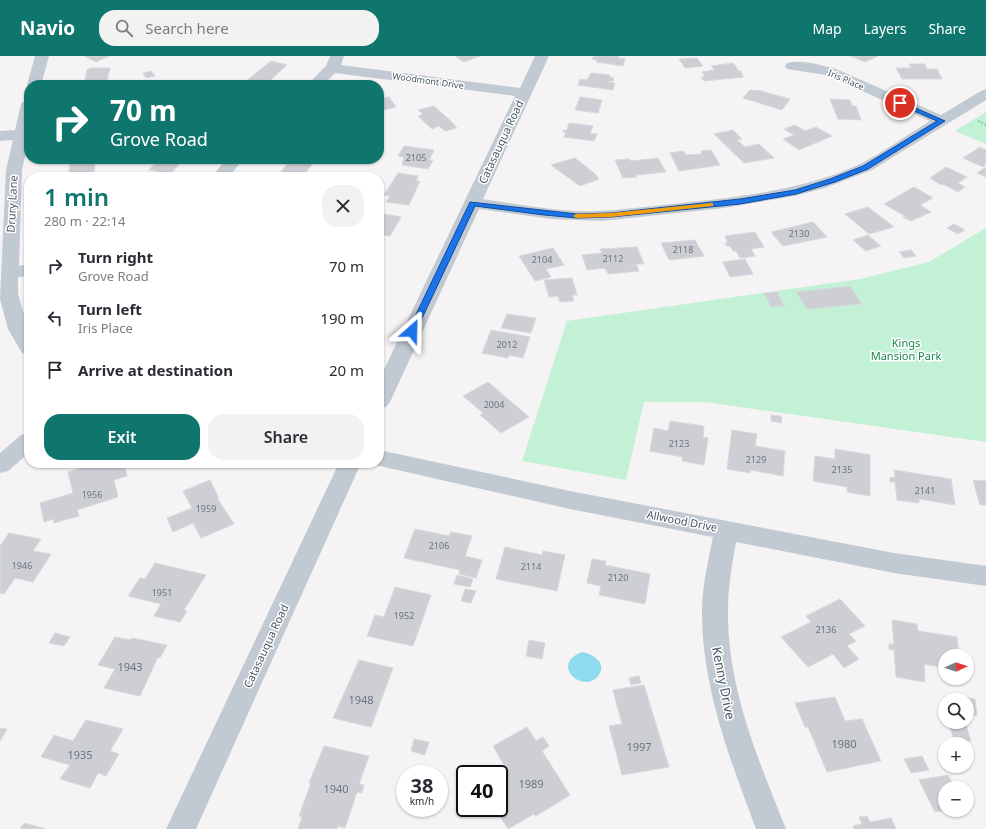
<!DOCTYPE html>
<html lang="en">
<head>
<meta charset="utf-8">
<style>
  :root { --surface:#fff; --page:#f2f2f3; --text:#2b2b33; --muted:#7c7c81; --accent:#0f766e }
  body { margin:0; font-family:"Noto Sans",sans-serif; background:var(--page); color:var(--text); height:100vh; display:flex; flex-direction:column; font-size:15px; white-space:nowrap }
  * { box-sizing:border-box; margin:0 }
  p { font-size:13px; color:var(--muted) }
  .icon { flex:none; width:22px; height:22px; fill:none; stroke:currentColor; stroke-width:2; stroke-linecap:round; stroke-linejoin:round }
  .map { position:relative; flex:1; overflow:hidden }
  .drawer { position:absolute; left:24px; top:116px; width:360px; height:296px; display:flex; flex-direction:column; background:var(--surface); border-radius:16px; box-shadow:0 1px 3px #0004 }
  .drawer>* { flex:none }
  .hud { position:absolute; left:24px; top:24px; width:360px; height:84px; border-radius:16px; box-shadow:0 1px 3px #0004; background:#0f766e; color:#fff; overflow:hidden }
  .needle { width:26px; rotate:87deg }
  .fabs { position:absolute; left:938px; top:593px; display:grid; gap:8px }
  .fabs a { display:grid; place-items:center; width:36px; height:36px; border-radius:50%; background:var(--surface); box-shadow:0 1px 3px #0004; font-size:20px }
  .speed { position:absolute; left:396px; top:709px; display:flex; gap:8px; font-size:20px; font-weight:700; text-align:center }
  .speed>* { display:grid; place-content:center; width:52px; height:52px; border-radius:50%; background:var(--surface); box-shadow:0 1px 3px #0004; line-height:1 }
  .speed small { font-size:10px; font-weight:400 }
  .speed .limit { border:2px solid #111; border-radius:6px; background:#fff; color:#111 }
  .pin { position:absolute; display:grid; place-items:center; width:34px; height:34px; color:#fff; margin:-17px; border:2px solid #fff; border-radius:50%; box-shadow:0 1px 4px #0007 }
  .me { position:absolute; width:44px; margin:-22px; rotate:25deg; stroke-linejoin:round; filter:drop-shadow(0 0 3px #0008) }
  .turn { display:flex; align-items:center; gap:14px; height:84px; padding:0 20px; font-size:18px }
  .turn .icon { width:52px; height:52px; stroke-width:2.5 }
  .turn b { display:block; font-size:28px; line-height:34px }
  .round { display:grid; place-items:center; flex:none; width:42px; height:42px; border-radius:16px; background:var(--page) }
  .summary { display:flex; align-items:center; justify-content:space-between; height:68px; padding:0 20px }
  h1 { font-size:24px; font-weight:600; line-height:30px; color:var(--accent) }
  .primary-button { display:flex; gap:8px; margin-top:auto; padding:8px 20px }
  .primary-button a { flex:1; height:46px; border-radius:16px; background:var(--accent); color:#fff; font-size:16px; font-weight:600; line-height:46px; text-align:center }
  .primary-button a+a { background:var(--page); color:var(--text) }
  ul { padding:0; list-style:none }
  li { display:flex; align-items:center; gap:12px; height:52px; padding:0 20px }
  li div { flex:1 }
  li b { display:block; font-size:15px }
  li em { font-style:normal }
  header { display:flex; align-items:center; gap:24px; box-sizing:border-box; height:56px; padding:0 20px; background:var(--accent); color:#fff }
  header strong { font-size:19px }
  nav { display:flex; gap:22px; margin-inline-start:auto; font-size:14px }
  .search { width:280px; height:36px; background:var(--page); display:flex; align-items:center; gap:10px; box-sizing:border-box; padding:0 14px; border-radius:16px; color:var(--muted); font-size:15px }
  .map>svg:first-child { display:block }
  .green { fill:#c3f1d5 }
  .water { fill:#90daee }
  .building { fill:#cdcfd5; stroke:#d7d9de }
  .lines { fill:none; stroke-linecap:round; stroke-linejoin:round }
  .path { stroke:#7ad0a6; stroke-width:2; stroke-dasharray:2 1.5; stroke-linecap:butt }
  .minor { fill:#c1cad2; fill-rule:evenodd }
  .route { fill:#1a73e8; stroke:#114b97 }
  .slow { fill:#f59e0b }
  .labels { text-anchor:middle; stroke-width:3; stroke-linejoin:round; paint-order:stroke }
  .far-street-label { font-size:9px; fill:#4a5661; stroke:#fff }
  .number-label { font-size:9px; fill:#6b747e }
  .street-label { font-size:11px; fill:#4a5661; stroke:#fff }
  .park-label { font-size:11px; fill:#17864f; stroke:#fff }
  .near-number-label { font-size:11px; fill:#6b747e }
  .near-street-label { font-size:13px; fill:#4a5661; stroke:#fff }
</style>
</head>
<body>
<header>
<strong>Navio</strong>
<div class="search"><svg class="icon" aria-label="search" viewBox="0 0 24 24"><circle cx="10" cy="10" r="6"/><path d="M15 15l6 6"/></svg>Search here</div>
<nav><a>Map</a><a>Layers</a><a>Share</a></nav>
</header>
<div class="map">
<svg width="986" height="773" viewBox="0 0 986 773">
  <rect width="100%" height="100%" fill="#f5f3f3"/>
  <g class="green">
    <path d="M986,56V88L955,75Z"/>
    <path d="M986,172V386L705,346H644L626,424L522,405L567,265L860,223L929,206Z"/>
  </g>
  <path class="water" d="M582,596C593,598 608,607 598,620C583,639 549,608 582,596Z"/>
  <g class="building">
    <path d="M84,0H109L96,6Z"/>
    <path d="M455,0H480L464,6Z"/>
    <path d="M598,0H619L618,2L625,3L623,10L596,6L597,4L592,3L593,1Z"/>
    <path d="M850,0H878L865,6Z"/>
    <path d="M697,2L703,10L685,12L679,3Z"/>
    <path d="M271,5L287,9L265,29L245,26Z"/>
    <path d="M733,7L739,15H741L743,21L704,25L701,21H705L702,16L715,14L711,10Z"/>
    <path d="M909,8H925L927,13H937L942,23H902L896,12H911Z"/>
    <path d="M90,12H110L107,25H103L102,29H84L87,14Z"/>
    <path d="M151,15L155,20L146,22L143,17Z"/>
    <path d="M591,17L610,19V21L614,22L613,25L608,26L615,27L613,34L578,29L580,23L587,24Z"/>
    <path d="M750,34L761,35L790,43L782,54L743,42Z"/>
    <path d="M389,41L396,51L379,55V43Z"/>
    <path d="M580,41L602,44L598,57L575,54Z"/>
    <path d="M830,43L850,44L852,50H856L861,64L838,63Z"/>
    <path d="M434,50L452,66L457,72L445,75L439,70L432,73L418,60L423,58L418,54Z"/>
    <path d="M569,67L593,70L590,77L597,78L594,85L564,81L566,76H563L564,74H567Z"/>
    <path d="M795,69L805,75L816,71L832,80L799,94L783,83L794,79L784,73Z"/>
    <path d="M733,74L742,83L737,84L745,91L759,88L774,102L744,107L714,78Z"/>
    <path d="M404,90L434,94L429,104H433L428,113L402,109L404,101L398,100Z"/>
    <path d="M980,91L986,94V108L983,111L963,102Z"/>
    <path d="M711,94L720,109L679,115L670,97L683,95L686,99L702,98L701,95Z"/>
    <path d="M575,102L594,117L599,123L580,130L551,109Z"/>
    <path d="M658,102L666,116L636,119L637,121L623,122L615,104L629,103L631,105Z"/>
    <path d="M71,103H96L93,121H68Z"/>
    <path d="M159,103H184L167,121H153L158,115L149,114Z"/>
    <path d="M291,103L314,105L303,121H277Z"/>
    <path d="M946,111L967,121L958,127L965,131L958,136L943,128L941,129L930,122Z"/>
    <path d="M986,111V121L977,117Z"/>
    <path d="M398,117L418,120L416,125H420L409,149L386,146L390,140L384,139Z"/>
    <path d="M914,131L933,142L920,149L931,156L911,165L903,161L905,160L884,148Z"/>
    <path d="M868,151L894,171L869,178L845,158Z"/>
    <path d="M379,157L401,161L390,180L382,179L379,185Z"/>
    <path d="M813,166L827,181L783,190L771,176Z"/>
    <path d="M954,168L965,174L958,178L947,172Z"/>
    <path d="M755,176L764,191L751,193L755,200L740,202L736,195H733L730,190H727L725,187H728L725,180Z"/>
    <path d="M868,179L881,190L866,195L853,184Z"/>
    <path d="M695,184L704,200L669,204L661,187Z"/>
    <path d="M637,191L644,208H636L639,215L608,218L605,212L587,214L582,199L602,197L600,193Z"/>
    <path d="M553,192L564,209L546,213L551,221L535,225L519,200Z"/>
    <path d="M911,194L916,200L904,202L899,196Z"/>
    <path d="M745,203L753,218L730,221L723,206Z"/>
    <path d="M572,222L577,239H572L574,245L560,246L558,240L549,241L544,224Z"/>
    <path d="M850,230L862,248L807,253L796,236Z"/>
    <path d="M777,236L784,250L771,251L764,237Z"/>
    <path d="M507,258L536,262L531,277L501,272Z"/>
    <path d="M491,274L530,281L523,302L509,299L508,302L482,297Z"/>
    <path d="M488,326L529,361L501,377L480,359L483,357L463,340Z"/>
    <path d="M771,359L781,360L782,367L771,365Z"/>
    <path d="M670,365L704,370L703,381L708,382L704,409L682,405L683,401L650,395L654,372L668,375Z"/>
    <path d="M732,374L757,378L755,390L785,395L783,420L750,414V417L727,413Z"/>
    <path d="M835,393L870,399V440L847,436V431L813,425L815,400L835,403Z"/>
    <path d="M107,407H124L127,420L114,424L118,441L77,454L79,460L54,467L53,463L44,466L40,447L73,437L68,416L89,410L90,412Z"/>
    <path d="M894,414L951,423L955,449L919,443V447L897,444L895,426H890V421L895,422Z"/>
    <path d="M210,424L219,442H217L234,468L201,482L193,467L173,476L167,462L192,452L183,435Z"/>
    <path d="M973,424L986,425V449H980Z"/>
    <path d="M415,473L449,480L451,476L472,480L465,500L482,504L476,522L459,518L460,514L404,502Z"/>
    <path d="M9,477L41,483L33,495L51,498L33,526L15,522L4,538L0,537V490Z"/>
    <path d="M505,491L542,499L543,495L565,499L557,535L496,523Z"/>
    <path d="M592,503L606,505L605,509L650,518L645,548L599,539L601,530L587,527Z"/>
    <path d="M155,507L206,519L184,554L187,555L180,566L154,560L161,548L128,540L140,522L145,523Z"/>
    <path d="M457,519L473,523L470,531L454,528Z"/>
    <path d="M395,531L431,539L413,590L367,580L375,559L384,561Z"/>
    <path d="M465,533L476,535L471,547L461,545Z"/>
    <path d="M840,543L865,570L849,578L856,585L847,590L859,603L844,612L833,598L808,611L781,581L811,566L806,560Z"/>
    <path d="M892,564L917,568L918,575L957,581L959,600H945V612L924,608L925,626L896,621L894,594L889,593V588H894Z"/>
    <path d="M55,577L70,581L64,590L49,587Z"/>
    <path d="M115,581L131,584L132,582L167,589L160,602L158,601L140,640L104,632L115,613L98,609Z"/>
    <path d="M529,584L545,587L542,603L526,600Z"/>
    <path d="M359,604L393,612L371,671L333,662Z"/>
    <path d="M639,620L641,627L631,629L629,622Z"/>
    <path d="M644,629L669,711L622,719L609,670L622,668L613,634Z"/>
    <path d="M835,641L845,665L862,663L881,705L827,716L808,671H805L795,647Z"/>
    <path d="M964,641L975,643L977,660L967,658V644H965Z"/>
    <path d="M86,664L123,673L110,695L119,698L106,720L98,717L90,732L60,723L70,709L41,701L54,679L73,685Z"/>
    <path d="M949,669H966L971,685L955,686Z"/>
    <path d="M527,671L536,685L543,681L549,690L542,695L570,739L536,760L534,758L508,773L495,752H499V718H489L504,709L493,690Z"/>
    <path d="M0,672L7,673L0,685Z"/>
    <path d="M414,683L429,686L425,699L411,695Z"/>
    <path d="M324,690L369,700L359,728L364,729L362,737L357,736L345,772L338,770L337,773H298L302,761L299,760L311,727H309Z"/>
    <path d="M922,700L929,714L911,717L904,703Z"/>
    <path d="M948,719L955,732H945L946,754L935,756L919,724Z"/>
    <path d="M867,760L870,766L891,762L896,773H854L853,770L862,768L859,761Z"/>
    <path d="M24,767L46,773H20Z"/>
  </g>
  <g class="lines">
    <path class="path" d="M978,65L986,69"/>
    <g class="minor">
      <path d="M35,0H49L41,29H29V32L27,29Z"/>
      <path d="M330,0H344L341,9L520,32L535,0H549L483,143C514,148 545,153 576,155C606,156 635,152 664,149C729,142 800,136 860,108C884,96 907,79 930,65L826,19L787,13L785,10L787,7C802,3 821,9 836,13L941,59L981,35L986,33V44L872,114L825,132L795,140L724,152L602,165L552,163L479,153L390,346L386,351L379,353V324L515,40L335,17L323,29H307L326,10Z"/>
      <path d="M29,43V83L22,114L19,210L29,208V220L18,221V238L29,275V299L22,297L8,273L0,243L6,114L13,84L0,85V75L15,74L21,48L24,45Z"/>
      <path d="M226,103H243L229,121H212Z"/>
      <path d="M29,377V397L8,415L0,417V397L21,379Z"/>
      <path d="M379,394L570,435L894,497L986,510V530L894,517L736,486C732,509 728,531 728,555C727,631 758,703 786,773H756C730,703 702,632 702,556C702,531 708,506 713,481L570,453L371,408L379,407Z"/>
      <path d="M339,407H361L196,773H166Z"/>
    </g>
  </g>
  <path class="route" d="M898,46H902L945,65L868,113L835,126L796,138L740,148L611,161L577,162L544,159L475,150L416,275L412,278L408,275L470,146L577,158L611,157L740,143L795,134L830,123L863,110L937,65L898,48Z"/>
  <path class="slow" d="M711,147H713V150L611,161L576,162L573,160L576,158L611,157Z"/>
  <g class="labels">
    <g class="far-street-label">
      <text transform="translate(846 24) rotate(23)" y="3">Iris Place</text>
      <text transform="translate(428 25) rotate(8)" y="3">Woodmont Drive</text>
    </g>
    <g class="number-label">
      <text x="416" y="105">2105</text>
      <text x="799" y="181">2130</text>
      <text x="683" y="197">2118</text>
      <text x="613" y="206">2112</text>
      <text x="542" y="207">2104</text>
      <text x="507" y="292">2012</text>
      <text x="494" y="352">2004</text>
      <text x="679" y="391">2123</text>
      <text x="756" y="407">2129</text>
      <text x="842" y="417">2135</text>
      <text x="925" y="438">2141</text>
      <text x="92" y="442">1956</text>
      <text x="206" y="456">1959</text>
      <text x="439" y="493">2106</text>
      <text x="22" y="513">1946</text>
      <text x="531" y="514">2114</text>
      <text x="618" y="525">2120</text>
      <text x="162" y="540">1951</text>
      <text x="404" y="563">1952</text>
      <text x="826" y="577">2136</text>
    </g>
    <g class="street-label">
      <text transform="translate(501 86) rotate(-65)" y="4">Catasauqua Road</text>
      <text transform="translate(12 148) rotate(-87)" y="4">Drury Lane</text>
      <text transform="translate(682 465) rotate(11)" y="4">Allwood Drive</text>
      <text transform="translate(266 590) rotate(-65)" y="4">Catasauqua Road</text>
    </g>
    <g class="park-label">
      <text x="906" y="291">Kings<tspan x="906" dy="13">Mansion Park</tspan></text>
    </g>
    <g class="near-number-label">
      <text x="130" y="615">1943</text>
      <text x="361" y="648">1948</text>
      <text x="844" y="692">1980</text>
      <text x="639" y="695">1997</text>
      <text x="80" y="703">1935</text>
      <text x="531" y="732">1989</text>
      <text x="336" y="737">1940</text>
    </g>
    <g class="near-street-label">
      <text transform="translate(724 627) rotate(79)" y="5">Kenny Drive</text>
    </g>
  </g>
</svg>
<div class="fabs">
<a><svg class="needle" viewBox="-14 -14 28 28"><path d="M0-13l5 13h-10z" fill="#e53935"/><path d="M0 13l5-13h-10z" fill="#7c7c81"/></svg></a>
<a><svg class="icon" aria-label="search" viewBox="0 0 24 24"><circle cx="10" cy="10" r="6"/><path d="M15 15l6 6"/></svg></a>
<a>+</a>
<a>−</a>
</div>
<div class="speed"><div>38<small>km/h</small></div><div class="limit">40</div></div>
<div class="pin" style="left:900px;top:47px;background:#d93025"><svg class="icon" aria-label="arrive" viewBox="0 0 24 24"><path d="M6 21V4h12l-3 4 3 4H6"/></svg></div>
<svg class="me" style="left:412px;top:275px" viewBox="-20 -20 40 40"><path d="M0-17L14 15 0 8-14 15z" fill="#1a73e8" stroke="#fff" stroke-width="4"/></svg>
<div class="hud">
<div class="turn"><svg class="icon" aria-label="right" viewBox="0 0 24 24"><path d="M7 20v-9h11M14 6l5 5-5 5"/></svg><div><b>70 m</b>Grove Road</div></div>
</div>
<section class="drawer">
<div class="summary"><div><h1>1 min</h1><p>280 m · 22:14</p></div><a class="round"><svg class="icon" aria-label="close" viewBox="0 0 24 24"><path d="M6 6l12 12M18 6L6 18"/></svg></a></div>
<ul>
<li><svg class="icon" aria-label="right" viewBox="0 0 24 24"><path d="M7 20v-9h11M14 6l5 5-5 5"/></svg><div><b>Turn right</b><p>Grove Road</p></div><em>70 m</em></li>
<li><svg class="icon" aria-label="left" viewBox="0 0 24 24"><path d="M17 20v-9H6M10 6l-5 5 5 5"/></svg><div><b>Turn left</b><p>Iris Place</p></div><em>190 m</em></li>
<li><svg class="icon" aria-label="arrive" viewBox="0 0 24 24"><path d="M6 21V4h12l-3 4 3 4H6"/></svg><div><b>Arrive at destination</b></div><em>20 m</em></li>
</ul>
<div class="primary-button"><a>Exit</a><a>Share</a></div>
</section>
</div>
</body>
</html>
